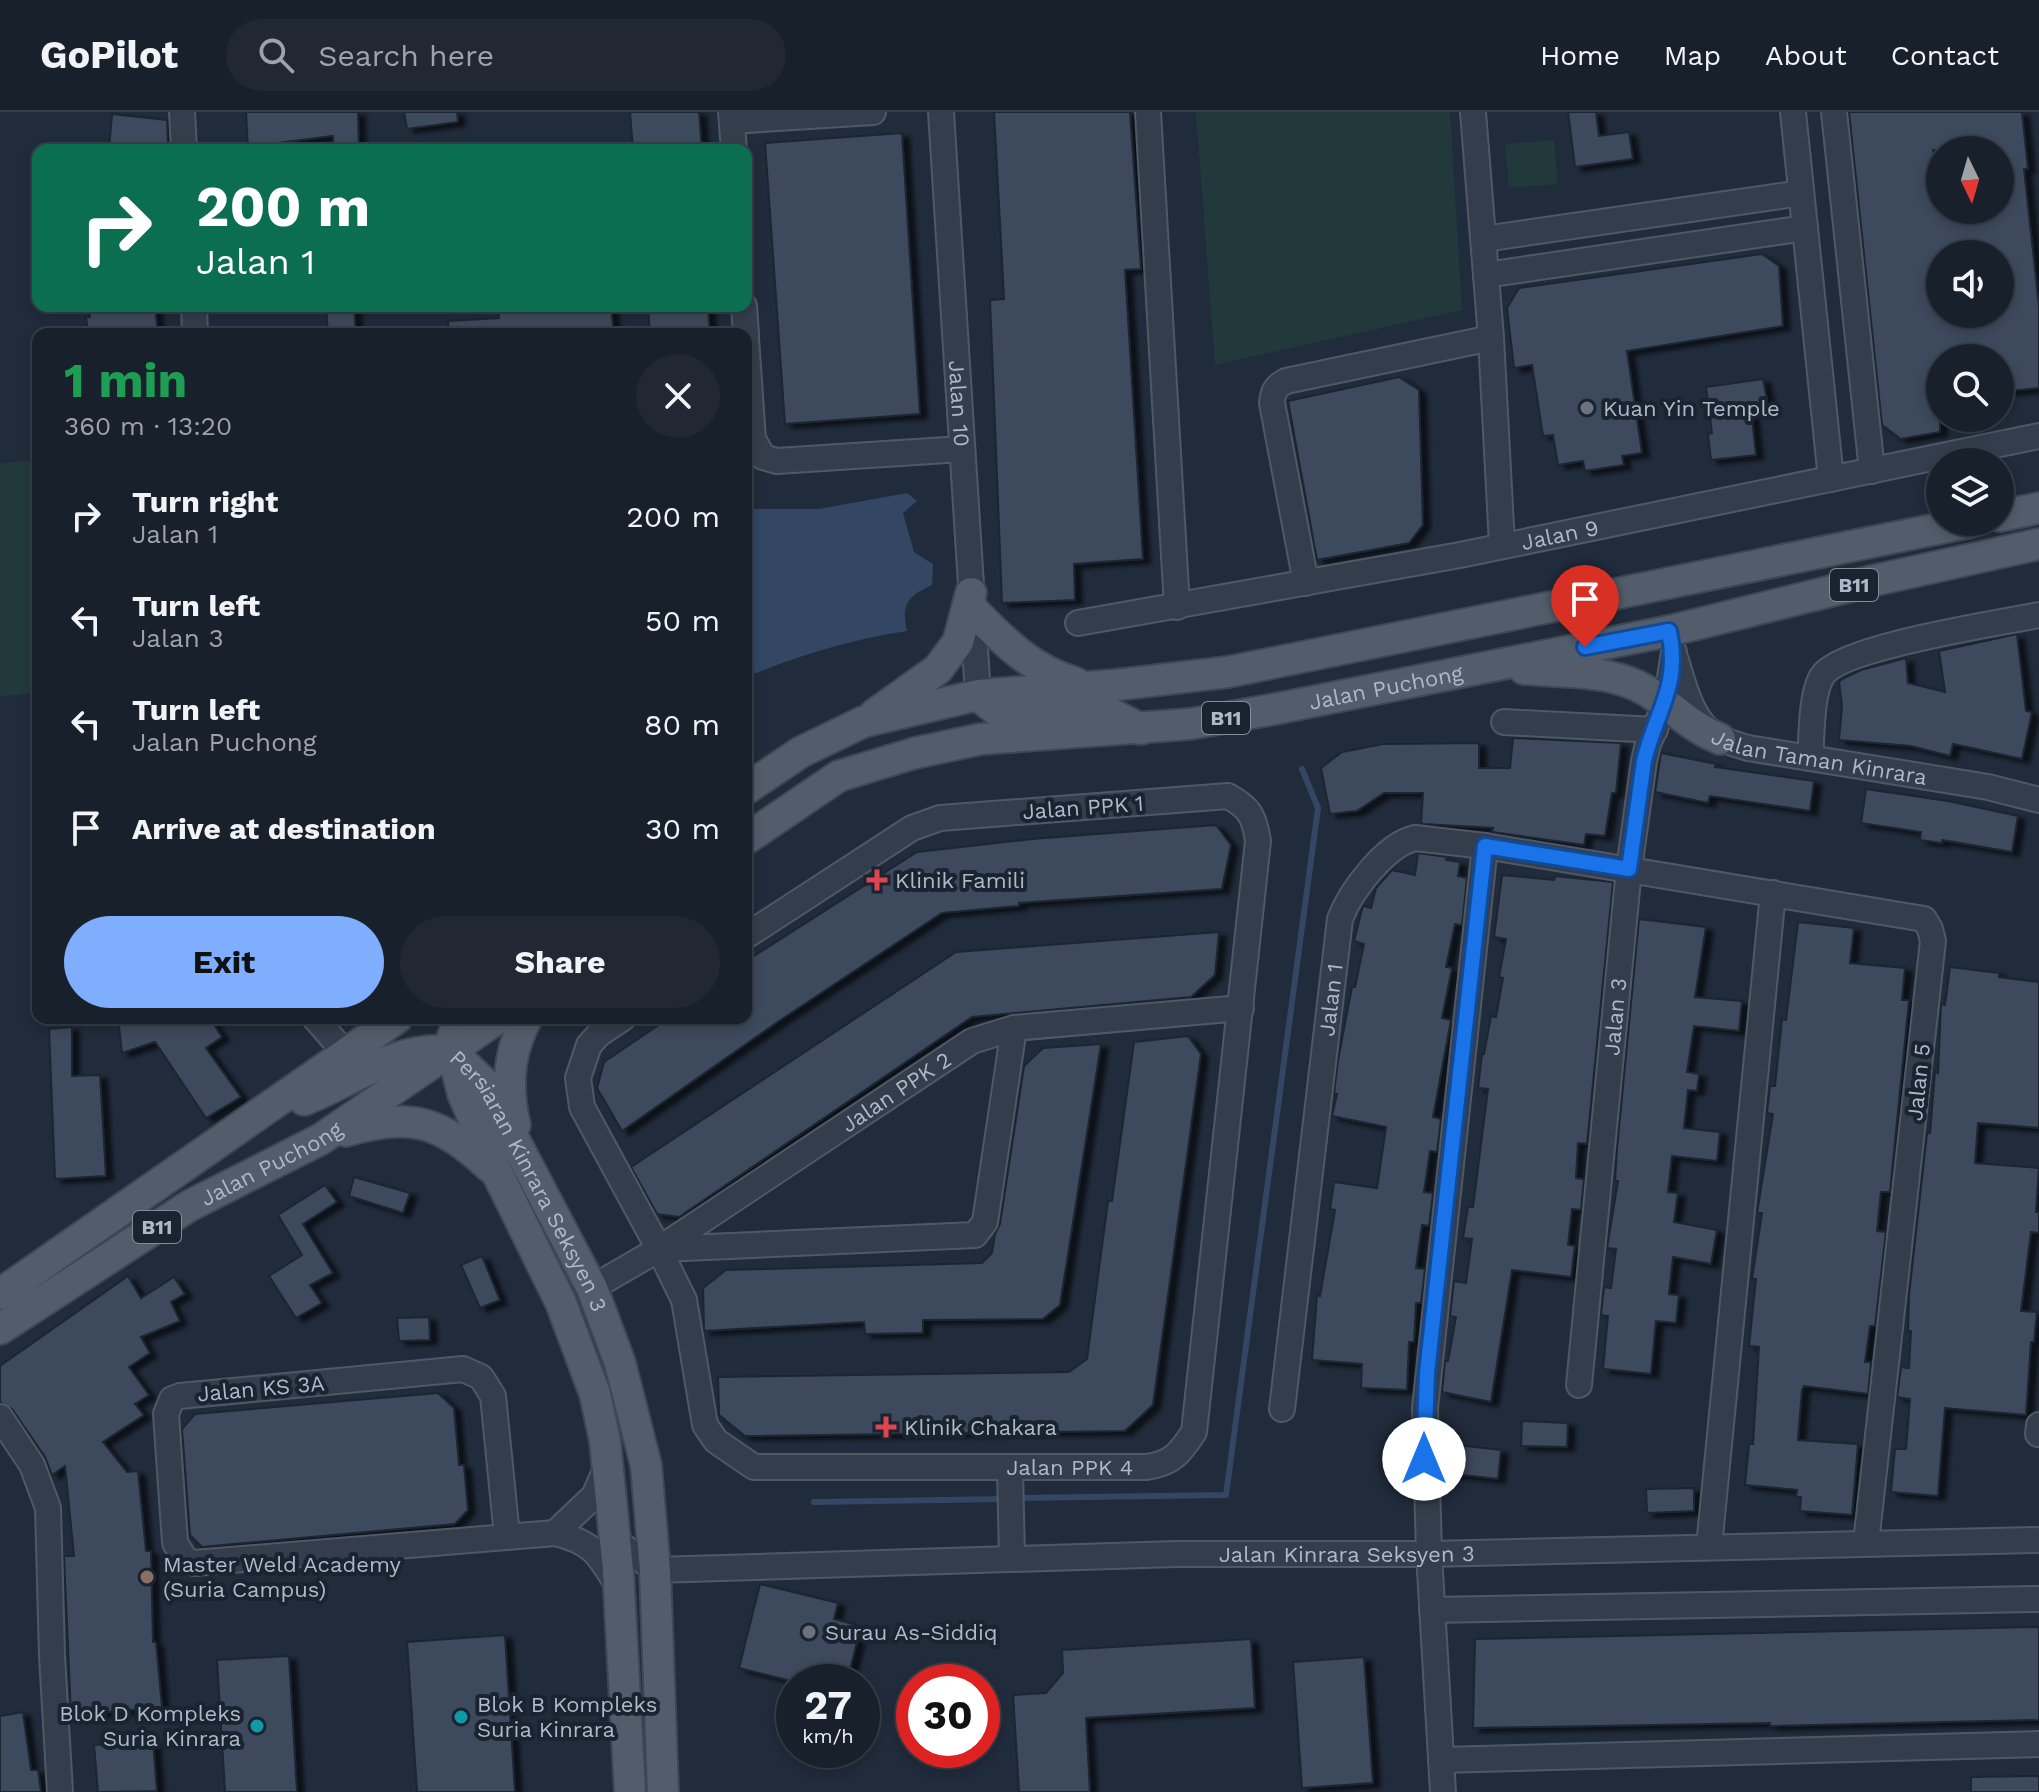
<!DOCTYPE html>
<html lang="en">
<head>
<meta charset="utf-8">
<style>
  :root { --surface:#18202c; --page:#212834; --text:#f1f3f6; --muted:#9fa3a9; --line:#363e48; --accent:#7eaefd }
  body { margin:0; font-family:"Work Sans",sans-serif; background:var(--page); color:var(--text); height:100vh; display:flex; flex-direction:column; font-size:30px; white-space:nowrap }
  * { box-sizing:border-box; margin:0 }
  p { font-size:26px; color:var(--muted) }
  .icon { flex:none; width:44px; height:44px; fill:none; stroke:currentColor; stroke-width:2; stroke-linecap:round; stroke-linejoin:round }
  .map { position:relative; flex:1; overflow:hidden }
  .side { position:absolute; left:32px; top:216px; width:720px; height:696px; display:flex; flex-direction:column; background:var(--surface); border-radius:16px; box-shadow:0 4px 12px #0003,0 0 0 2px var(--line) }
  .side>* { flex:none }
  .banner { position:absolute; left:32px; top:32px; width:720px; height:168px; border-radius:16px; box-shadow:0 4px 12px #0003,0 0 0 2px var(--line); background:#0b6e4f; color:#fff; overflow:hidden }
  .needle { width:52px; rotate:175deg }
  .buttons { position:absolute; left:1926px; top:24px; display:grid; gap:16px }
  .buttons a { display:grid; place-items:center; width:88px; height:88px; border-radius:50%; background:var(--surface); box-shadow:0 4px 12px #0003,0 0 0 2px var(--line); font-size:40px }
  .speed { position:absolute; left:776px; top:1552px; display:flex; gap:16px; font-size:40px; font-weight:700; text-align:center }
  .speed>* { display:grid; place-content:center; width:104px; height:104px; border-radius:50%; background:var(--surface); box-shadow:0 4px 12px #0003,0 0 0 2px var(--line); line-height:1 }
  .speed small { font-size:20px; font-weight:400 }
  .speed .limit { border:12px solid #d22; background:#fff; color:#111 }
  .pin { position:absolute; display:grid; place-items:center; width:68px; height:68px; color:#fff; margin:-82px -34px; border-radius:50% 50% 50% 0; rotate:-45deg; box-shadow:0 0 8px #0007 }
  .pin .icon { rotate:45deg }
  .me { position:absolute; width:88px; margin:-44px; rotate:0deg; stroke-linejoin:round; filter:drop-shadow(0 0 6px #0008) }
  .turn { display:flex; align-items:center; gap:28px; height:168px; padding:0 32px; font-size:36px }
  .turn .icon { width:104px; height:104px; stroke-width:2.5 }
  .turn b { display:block; font-size:56px; line-height:68px }
  .round { display:grid; place-items:center; flex:none; width:84px; height:84px; border-radius:42px; background:var(--page) }
  .headline { display:flex; align-items:center; justify-content:space-between; height:136px; padding:0 32px }
  h1 { font-size:48px; font-weight:700; line-height:60px; color:#1e9e55 }
  .button { display:flex; gap:16px; margin-top:auto; padding:16px 32px }
  .button a { flex:1; height:92px; border-radius:48px; background:var(--accent); color:#111; font-size:32px; font-weight:700; line-height:92px; text-align:center }
  .button a+a { background:var(--page); color:var(--text) }
  ul { padding:0; list-style:none }
  li { display:flex; align-items:center; gap:24px; height:104px; padding:0 32px }
  li div { flex:1 }
  li b { display:block; font-size:30px }
  li em { font-style:normal }
  header { display:flex; align-items:center; gap:48px; box-sizing:border-box; height:112px; padding:0 40px; background:var(--surface); border-bottom:2px solid var(--line) }
  header strong { font-size:38px }
  nav { display:flex; gap:44px; margin-inline-start:auto; font-size:28px }
  .search { width:560px; height:72px; background:var(--page); display:flex; align-items:center; gap:20px; box-sizing:border-box; padding:0 28px; border-radius:44px; color:var(--muted); font-size:30px }
  .map>svg:first-child { display:block }
  .green { fill:#22393c }
  .water { fill:#334663 }
  .lines { fill:none; stroke-linecap:round; stroke-linejoin:round }
  .stream { stroke:#334663; stroke-width:6 }
  .building { fill:#3c495b; stroke:#1c2532; stroke-width:2; fill-rule:evenodd; filter:url(#shadow) }
  .minor-casing { stroke:#4f5866; stroke-width:28 }
  .major-casing { stroke:#3e4754; stroke-width:34 }
  .minor { stroke:#343d4b; stroke-width:24 }
  .major { stroke:#525c6b; stroke-width:30 }
  .route-casing { stroke:#114b97; stroke-width:20 }
  .route { stroke:#1a73e8; stroke-width:14 }
  .worship-dot { fill:#6b7280; stroke:#1a2330; stroke-width:3 }
  .health-dot { fill:#e0444e; stroke:#1a2330; stroke-width:3 }
  .education-dot { fill:#8d6e63; stroke:#1a2330; stroke-width:3 }
  .culture-dot { fill:#0f9aa8; stroke:#1a2330; stroke-width:3 }
  .labels { text-anchor:middle; stroke-width:8; stroke-linejoin:round; paint-order:stroke }
  .shield { fill:#1a2330; stroke:#828b9a; stroke-width:2 }
  .shield-label { font-size:20px; font-weight:bold; fill:#afb8c7 }
  .street-label { font-size:22px; fill:#afb8c7; stroke:#1a2330 }
  .poi-label { font-size:22px; fill:#afb8c7; stroke:#1a2330; text-anchor:start }
</style>
</head>
<body>
<header>
<strong>GoPilot</strong>
<div class="search"><svg class="icon" aria-label="search" viewBox="0 0 24 24"><circle cx="10" cy="10" r="6"/><path d="M15 15l6 6"/></svg>Search here</div>
<nav><a>Home</a><a>Map</a><a>About</a><a>Contact</a></nav>
</header>
<div class="map">
<svg width="2039" height="1680" viewBox="0 0 2039 1680">
  <defs>
    <filter id="shadow"><feDropShadow dx="7" dy="4" stdDeviation="2" flood-color="#0009"/></filter>
  </defs>
  <rect width="100%" height="100%" fill="#202b3b"/>
  <g class="green">
    <path d="M1196,0H1450L1462,198L1215,253Z"/>
    <path d="M1554,28L1558,72L1509,76L1505,32Z"/>
    <path d="M38,348V581L0,584V351Z"/>
  </g>
  <path class="water" d="M907,381L917,389L903,401L914,440L933,452L932,473C908,484 901,492 907,519C852,527 798,544 746,565V397H819Z"/>
  <g class="lines">
    <g class="stream">
      <path d="M1017,1386L1226,1383L1318,696L1302,657"/>
      <path d="M814,1390L1006,1387"/>
    </g>
  </g>
  <g class="building">
    <path d="M246,0H358L359,36L333,37V24L279,31V38H248Z"/>
    <path d="M404,0H457L458,10L407,17Z"/>
    <path d="M630,0H699L702,38H633Z"/>
    <path d="M994,0H1130L1141,157L1125,158L1143,447L1074,452L1075,488L1002,491L990,188L1004,187Z"/>
    <path d="M1568,0H1596L1599,24L1629,20L1633,47L1575,55Z"/>
    <path d="M1849,0H2022L2028,57H2024L2039,194V276L2000,280V246H1940V320L1901,327L1882,313ZM1933,38H2000V98H1940ZM1940,142H2000V202H1940Z"/>
    <path d="M112,2L167,8L168,33L147,31V38H109Z"/>
    <path d="M902,21L920,302L785,312L765,31Z"/>
    <path d="M1762,142L1779,154L1783,214L1627,239L1642,341L1622,344L1624,353L1585,359L1583,349L1558,353L1553,323L1543,324L1532,253L1514,256L1507,196L1519,176Z"/>
    <path d="M89,194H155L158,222H88L86,205H90Z"/>
    <path d="M326,194H354L356,222H328Z"/>
    <path d="M498,194H611L614,222H449L448,209L499,206Z"/>
    <path d="M648,194H708L710,222H650Z"/>
    <path d="M1399,265L1419,278L1423,413L1409,431L1317,448L1288,289Z"/>
    <path d="M1763,267L1767,287L1761,295L1751,297L1756,343L1711,348L1708,322L1712,321L1706,275Z"/>
    <path d="M2017,522L2026,599L2032,600L2022,647L1953,632L1950,644L1911,634L1839,628L1842,594L1839,570L1842,567L1861,558L1906,546L1908,571L1945,580L1939,539Z"/>
    <path d="M1513,626L1621,631L1616,681H1612L1605,724L1586,722L1584,733L1492,720L1493,716L1423,712L1421,711L1423,681H1384L1357,699L1330,702L1321,656L1342,640L1383,632L1479,631V656H1510Z"/>
    <path d="M1661,641L1716,652L1715,655L1814,669L1810,699L1710,684L1708,691L1655,680Z"/>
    <path d="M1866,677L1948,689L2018,704L2012,740L1942,728V731L1920,728L1921,720L1861,711Z"/>
    <path d="M1216,713L1231,733L1222,777L1019,791V794L942,801L779,909L622,1019L597,976L604,950L669,906H746V849L917,740L1032,727Z"/>
    <path d="M1418,741L1447,745L1446,748L1460,750L1458,764L1467,766L1462,813L1455,812L1446,855L1452,856L1442,906L1451,908L1433,1005L1441,1007L1437,1040L1430,1039L1424,1080L1433,1081L1429,1114L1422,1113L1416,1156L1425,1157L1421,1191H1416L1414,1230H1409L1407,1278L1361,1276L1362,1252L1312,1248L1317,1183L1320,1184L1335,1098L1330,1097L1334,1070L1377,1076L1386,1015L1332,1004L1337,982H1334L1338,948L1352,875H1355L1364,832L1354,829L1362,797L1363,794L1371,796L1376,776L1392,758L1415,763Z"/>
    <path d="M1502,763L1554,768L1555,764L1613,770L1587,1032L1578,1031L1576,1066L1584,1067L1581,1098L1572,1097L1568,1133L1575,1134L1571,1165L1512,1158L1491,1290L1442,1280L1445,1249H1448L1456,1205L1450,1204L1454,1169L1466,1171L1472,1127L1463,1126L1468,1095H1473L1488,977L1478,976L1482,942H1484L1491,904L1496,905L1503,866L1499,865L1506,827L1494,825Z"/>
    <path d="M1639,807L1706,815L1695,885L1742,889L1739,919L1694,914L1687,960L1699,962L1697,979L1688,978L1684,1016L1720,1020L1717,1049L1672,1044L1668,1080L1678,1081L1674,1110L1717,1118L1711,1152L1673,1145L1669,1182L1679,1183L1676,1211L1656,1209L1651,1262L1603,1257L1608,1204L1601,1203L1604,1175L1611,1176L1616,1137L1607,1136L1618,1069H1615L1617,1037Z"/>
    <path d="M1798,810L1854,816L1850,851L1905,856L1902,888H1909L1890,1080H1881L1877,1119L1886,1120L1875,1214H1870L1865,1250H1871L1868,1282L1804,1274L1802,1278L1798,1328L1858,1332L1852,1403L1800,1399L1801,1385H1796L1797,1378L1745,1373L1749,1332H1753L1759,1235L1749,1234L1756,1167H1752L1762,1101H1757L1773,1002L1767,1001L1770,974H1775L1782,907L1786,908Z"/>
    <path d="M1219,820L1215,863L1191,885L972,905L679,1105L657,1102L631,1055L956,840Z"/>
    <path d="M1950,855L1999,861V865L2039,870V1016L1978,1011L1975,1051L2039,1056L2036,1100H2039V1121L2031,1120L2021,1199L2037,1200L2034,1230H2031L2026,1303L1945,1296L1938,1384L1891,1380L1895,1337H1906L1910,1287L1897,1285L1901,1255L1909,1256L1911,1219H1908L1909,1183L1927,1021H1930L1935,960L1938,961L1941,892L1945,893Z"/>
    <path d="M118,906H210L222,925L206,936L241,985L206,1006L155,930L122,941Z"/>
    <path d="M72,915V964L100,963L106,1064L55,1067L49,917Z"/>
    <path d="M1188,924L1201,942L1153,1293L1125,1319L745,1324L719,1303L718,1265L1069,1260L1087,1247L1108,1089H1112L1134,930Z"/>
    <path d="M1101,932L1060,1193L1043,1207L923,1208V1221L865,1222L864,1210L704,1219L703,1176L726,1158L982,1151L992,1141L995,1122L1000,1112L1024,954L1043,936Z"/>
    <path d="M354,1065L410,1081L403,1101L349,1084Z"/>
    <path d="M325,1073L337,1090L303,1112L333,1161L310,1173L322,1191L296,1206L269,1164L302,1143L278,1103Z"/>
    <path d="M482,1144L500,1188L480,1196L461,1153Z"/>
    <path d="M128,1164L141,1186L174,1165L185,1182L171,1190L180,1209L141,1225L150,1241L129,1255L149,1283L135,1292L144,1303L103,1330L127,1360L138,1359L146,1439H151L153,1530H156L162,1595L71,1604L64,1444H74L65,1354L52,1363L45,1345L12,1297L0,1290V1254Z"/>
    <path d="M429,1205L430,1228L399,1229L397,1206Z"/>
    <path d="M438,1281L454,1296L459,1353H464L468,1398L455,1412L202,1435L190,1423L182,1317L195,1302Z"/>
    <path d="M1522,1309L1568,1311L1567,1335L1521,1334Z"/>
    <path d="M1448,1332L1501,1338L1498,1367L1445,1361Z"/>
    <path d="M1694,1376V1399L1647,1401L1646,1377Z"/>
    <path d="M760,1472L838,1491L834,1507L861,1514L847,1570H795L739,1556Z"/>
    <path d="M2039,1515V1608L1770,1614V1611L1473,1616L1475,1527Z"/>
    <path d="M505,1523L515,1680H417L407,1530Z"/>
    <path d="M1251,1527L1255,1596L1086,1606L1090,1680H1019L1013,1583L1046,1581L1063,1561L1062,1538Z"/>
    <path d="M289,1544L297,1680H225L217,1548Z"/>
    <path d="M1364,1545L1373,1671L1302,1676L1293,1550Z"/>
    <path d="M23,1600L31,1658H38L41,1680H0V1604Z"/>
    <path d="M153,1628L157,1679L98,1680L94,1633Z"/>
    <path d="M2039,1664V1680H1971V1665Z"/>
  </g>
  <g class="lines">
    <defs>
      <g id="minor">
        <path d="M182,0L184,38"/>
        <path d="M731,0L734,38"/>
        <path id="s1" d="M941,0L978,583"/>
        <path d="M1148,0L1177,495"/>
        <path d="M1473,0L1491,226L1502,433"/>
        <path d="M1793,0L1831,367"/>
        <path d="M1834,0L1872,359"/>
        <path d="M732,9L873,0"/>
        <path d="M1484,127L1801,81"/>
        <path d="M1486,163L1805,116"/>
        <path d="M194,194L195,222"/>
        <path d="M744,194L746,222"/>
        <path d="M746,226L753,327L763,345L777,349L962,337"/>
        <path d="M1306,471L1272,291C1273,279 1276,274 1286,269L1491,226"/>
        <path id="s2" d="M1078,511L1460,443L2039,324"/>
        <path id="s3" d="M1676,548C1684,574 1692,611 1718,625C1727,630 1738,633 1748,636L1988,675L2039,688"/>
        <path d="M1504,610L1655,618"/>
        <path d="M1810,646C1812,623 1811,585 1821,566C1836,535 2000,511 2039,503"/>
        <path d="M315,906L346,942"/>
        <path id="s4" d="M623,906L599,922L589,933L578,966L582,995L659,1137L684,1188L705,1313L716,1329L754,1355H1146C1172,1352 1180,1341 1194,1320L1258,729C1254,704 1250,696 1228,684L940,706L912,716L746,824"/>
        <path d="M662,1137L975,1123L985,1110L1014,916"/>
        <path id="s5" d="M592,1176L659,1137L972,929L1014,916L1241,896"/>
        <path id="s6" d="M1579,1273L1629,757L1644,649L1648,632L1666,591L1674,540"/>
        <path id="s7" d="M1282,1297L1340,807C1350,780 1385,733 1415,726L1485,734L1924,807L1930,817L1933,829L1866,1431"/>
        <path d="M0,1305L32,1353L48,1396L52,1544L60,1680"/>
        <path d="M2038,1322L2039,1313"/>
        <path d="M1010,1356L1012,1446"/>
        <path d="M555,1421L594,1384L608,1352"/>
        <path d="M507,1424L493,1284L481,1265L463,1257L180,1284L172,1287L166,1302L175,1431L185,1447L194,1451L555,1421C594,1431 598,1442 618,1474"/>
        <path d="M616,1429L655,1458"/>
        <path d="M1709,1435L1773,781"/>
        <path id="s8" d="M655,1458L1176,1442H1429L2039,1428"/>
        <path d="M1432,1498L2039,1487"/>
        <path d="M1441,1648L2039,1632"/>
        <path d="M1443,1680L1429,1442L1425,1296L1485,734"/>
      </g>
      <g id="major">
        <path d="M2000,404L2039,396"/>
        <path d="M972,497C1004,530 1032,558 1076,571"/>
        <path d="M1524,557C1564,561 1611,557 1647,579C1675,596 1687,613 1720,627"/>
        <path d="M979,584L996,598L1015,602L1102,597L1141,617"/>
        <path d="M875,602L938,557L958,530L971,481"/>
        <path d="M746,677L801,640L863,610L978,583L1115,573L1228,560L1971,410"/>
        <path id="s9" d="M746,727L839,664L915,641L981,627L1190,612L1275,597L1669,519L1876,468L2039,432"/>
        <path d="M459,906L452,927V939L463,982L497,1061L561,1191L595,1282L605,1329L618,1458L630,1680"/>
        <path id="s10" d="M453,941L485,972L592,1176L620,1251L646,1353L655,1458L663,1680"/>
        <path d="M304,988C352,969 396,934 450,939"/>
        <path d="M515,1013C506,976 508,940 527,906"/>
        <path d="M346,1019C411,999 441,1010 490,1055"/>
        <path d="M0,1182L397,906"/>
        <path id="s11" d="M0,1217L189,1094L321,1027L498,906"/>
      </g>
    </defs>
    <use href="#minor" class="minor-casing"/>
    <use href="#major" class="major-casing"/>
    <use href="#minor" class="minor"/>
    <use href="#major" class="major"/>
  </g>
  <g class="lines">
    <defs>
      <path id="route" d="M1424,1347L1427,1261L1485,734L1629,757L1644,649C1655,601 1681,574 1669,519L1585,535"/>
    </defs>
    <use href="#route" class="route-casing"/>
    <use href="#route" class="route"/>
  </g>
  <g class="worship-dot">
    <circle cx="1587" cy="296" r="8"/>
    <circle cx="809" cy="1520" r="8"/>
  </g>
  <g class="health-dot">
    <path d="M873 756h8v8h8v8h-8v8h-8v-8h-8v-8h8z"/>
    <path d="M882 1303h8v8h8v8h-8v8h-8v-8h-8v-8h8z"/>
  </g>
  <circle class="education-dot" cx="147" cy="1465" r="8"/>
  <g class="culture-dot">
    <circle cx="461" cy="1605" r="8"/>
    <circle cx="257" cy="1614" r="8"/>
  </g>
  <g class="labels">
    <g class="shield">
      <rect x="1830" y="457" width="48" height="32" rx="6"/>
      <rect x="1202" y="590" width="48" height="32" rx="6"/>
      <rect x="133" y="1099" width="48" height="32" rx="6"/>
    </g>
    <g class="shield-label">
      <text x="1854" y="480">B11</text>
      <text x="1226" y="613">B11</text>
      <text x="157" y="1122">B11</text>
    </g>
    <g class="street-label">
      <text dy="8" stroke="none"><textPath href="#s1" startOffset="292">Jalan 10</textPath></text>
      <text dy="8" stroke="none"><textPath href="#s2" startOffset="490">Jalan 9</textPath></text>
      <text dy="8" stroke="none"><textPath href="#s9" startOffset="668">Jalan Puchong</textPath></text>
      <text dy="8" stroke="none"><textPath href="#s3" startOffset="194">Jalan Taman Kinrara</textPath></text>
      <text transform="translate(1083 695) rotate(-4)" y="8">Jalan PPK 1</text>
      <text dy="8" stroke="none"><textPath href="#s7" startOffset="412">Jalan 1</textPath></text>
      <text dy="8" stroke="none"><textPath href="#s6" startOffset="370">Jalan 3</textPath></text>
      <text transform="translate(1918 970) rotate(-84)" y="8">Jalan 5</text>
      <text dy="8" stroke="none"><textPath href="#s5" startOffset="362">Jalan PPK 2</textPath></text>
      <text dy="8" stroke="none"><textPath href="#s11" startOffset="318">Jalan Puchong</textPath></text>
      <text dy="8" stroke="none"><textPath href="#s10" startOffset="150">Persiaran Kinrara Seksyen 3</textPath></text>
      <text transform="translate(261 1276) rotate(-5)" y="8">Jalan KS 3A</text>
      <text dy="8" stroke="none"><textPath href="#s4" startOffset="834">Jalan PPK 4</textPath></text>
      <text dy="8" stroke="none"><textPath href="#s8" startOffset="692">Jalan Kinrara Seksyen 3</textPath></text>
    </g>
    <g class="poi-label">
      <text x="1603" y="304">Kuan Yin Temple</text>
      <text x="895" y="776">Klinik Famili</text>
      <text x="904" y="1323">Klinik Chakara</text>
      <text x="163" y="1460">Master Weld Academy<tspan x="163" dy="25">(Suria Campus)</tspan></text>
      <text x="825" y="1528">Surau As-Siddiq</text>
      <text x="477" y="1600">Blok B Kompleks<tspan x="477" dy="25">Suria Kinrara</tspan></text>
      <text x="241" y="1609" text-anchor="end">Blok D Kompleks<tspan x="241" dy="25">Suria Kinrara</tspan></text>
    </g>
  </g>
</svg>
<div class="buttons">
<a><svg class="needle" viewBox="-14 -14 28 28"><path d="M0-13l5 13h-10z" fill="#e53935"/><path d="M0 13l5-13h-10z" fill="#9fa3a9"/></svg></a>
<a><svg class="icon" aria-label="sound" viewBox="0 0 24 24"><path d="M4 9h4l5-4v14l-5-4H4zM17 9q2 3 0 6"/></svg></a>
<a><svg class="icon" aria-label="search" viewBox="0 0 24 24"><circle cx="10" cy="10" r="6"/><path d="M15 15l6 6"/></svg></a>
<a><svg class="icon" aria-label="layers" viewBox="0 0 24 24"><path d="M12 4l9 5-9 5-9-5zM3 14l9 5 9-5"/></svg></a>
</div>
<div class="speed"><div>27<small>km/h</small></div><div class="limit">30</div></div>
<div class="pin" style="left:1585px;top:535px;background:#d93025"><svg class="icon" aria-label="arrive" viewBox="0 0 24 24"><path d="M6 21V4h12l-3 4 3 4H6"/></svg></div>
<svg class="me" style="left:1424px;top:1347px" viewBox="-20 -20 40 40"><circle r="19" fill="#fff"/><path d="M0-13L10 11 0 6-10 11z" fill="#1a73e8"/></svg>
<div class="banner">
<div class="turn"><svg class="icon" aria-label="right" viewBox="0 0 24 24"><path d="M7 20v-9h11M14 6l5 5-5 5"/></svg><div><b>200 m</b>Jalan 1</div></div>
</div>
<section class="side">
<div class="headline"><div><h1>1 min</h1><p>360 m · 13:20</p></div><a class="round"><svg class="icon" aria-label="close" viewBox="0 0 24 24"><path d="M6 6l12 12M18 6L6 18"/></svg></a></div>
<ul>
<li><svg class="icon" aria-label="right" viewBox="0 0 24 24"><path d="M7 20v-9h11M14 6l5 5-5 5"/></svg><div><b>Turn right</b><p>Jalan 1</p></div><em>200 m</em></li>
<li><svg class="icon" aria-label="left" viewBox="0 0 24 24"><path d="M17 20v-9H6M10 6l-5 5 5 5"/></svg><div><b>Turn left</b><p>Jalan 3</p></div><em>50 m</em></li>
<li><svg class="icon" aria-label="left" viewBox="0 0 24 24"><path d="M17 20v-9H6M10 6l-5 5 5 5"/></svg><div><b>Turn left</b><p>Jalan Puchong</p></div><em>80 m</em></li>
<li><svg class="icon" aria-label="arrive" viewBox="0 0 24 24"><path d="M6 21V4h12l-3 4 3 4H6"/></svg><div><b>Arrive at destination</b></div><em>30 m</em></li>
</ul>
<div class="button"><a>Exit</a><a>Share</a></div>
</section>
</div>
</body>
</html>
